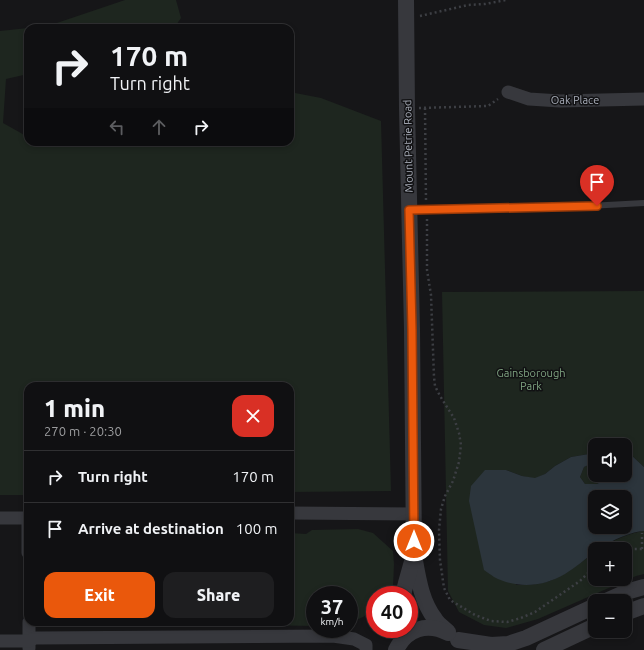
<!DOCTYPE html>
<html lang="en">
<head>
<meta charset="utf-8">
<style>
  :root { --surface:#101012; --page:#1e1e20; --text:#f1f3f6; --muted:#9c9d9f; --line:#303032; --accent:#ea580c }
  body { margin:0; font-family:Ubuntu,sans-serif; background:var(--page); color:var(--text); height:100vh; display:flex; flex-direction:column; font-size:15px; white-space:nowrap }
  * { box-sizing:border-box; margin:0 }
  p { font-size:13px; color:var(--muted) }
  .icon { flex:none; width:22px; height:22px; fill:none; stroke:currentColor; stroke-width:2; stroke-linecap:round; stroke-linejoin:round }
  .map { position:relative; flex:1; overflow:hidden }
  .sheet { position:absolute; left:24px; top:382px; width:270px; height:244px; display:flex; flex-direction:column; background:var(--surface); border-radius:12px; box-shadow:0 2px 6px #0003,0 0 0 1px var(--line) }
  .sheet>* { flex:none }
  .top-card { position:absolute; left:24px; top:24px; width:270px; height:122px; border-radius:12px; box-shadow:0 2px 6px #0003,0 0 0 1px var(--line); background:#101012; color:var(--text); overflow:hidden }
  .tools { position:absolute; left:588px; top:438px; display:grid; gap:8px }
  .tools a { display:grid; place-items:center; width:44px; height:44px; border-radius:8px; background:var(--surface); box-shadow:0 2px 6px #0003,0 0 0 1px var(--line); font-size:20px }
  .speed { position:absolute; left:306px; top:586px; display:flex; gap:8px; font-size:20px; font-weight:700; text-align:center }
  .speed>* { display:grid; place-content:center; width:52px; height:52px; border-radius:50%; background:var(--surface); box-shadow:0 2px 6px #0003,0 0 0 1px var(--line); line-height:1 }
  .speed small { font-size:10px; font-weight:400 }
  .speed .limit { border:6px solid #d22; background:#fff; color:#111 }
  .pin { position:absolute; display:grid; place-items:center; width:34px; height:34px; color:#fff; margin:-41px -17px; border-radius:50% 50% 50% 0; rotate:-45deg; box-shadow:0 0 4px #0007 }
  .pin .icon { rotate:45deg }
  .me { position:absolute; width:44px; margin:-22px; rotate:0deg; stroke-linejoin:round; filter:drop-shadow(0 0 3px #0008) }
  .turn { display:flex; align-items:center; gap:14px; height:84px; padding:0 20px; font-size:18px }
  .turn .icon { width:52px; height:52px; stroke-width:2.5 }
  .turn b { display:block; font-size:28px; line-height:34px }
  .lanes { display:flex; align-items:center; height:38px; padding:0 20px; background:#0003; justify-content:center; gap:20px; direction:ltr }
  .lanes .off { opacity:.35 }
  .round { display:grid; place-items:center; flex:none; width:42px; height:42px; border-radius:12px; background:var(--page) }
  .overview { display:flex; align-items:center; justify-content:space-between; height:68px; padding:0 20px }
  h1 { font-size:24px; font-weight:800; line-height:30px }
  .primary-button { display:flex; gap:8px; margin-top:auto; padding:8px 20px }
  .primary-button a { flex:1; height:46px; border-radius:12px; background:var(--accent); color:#fff; font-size:16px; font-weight:800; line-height:46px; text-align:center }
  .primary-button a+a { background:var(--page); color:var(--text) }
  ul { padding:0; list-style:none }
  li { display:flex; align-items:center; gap:12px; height:52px; padding:0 20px; border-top:1px solid var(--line) }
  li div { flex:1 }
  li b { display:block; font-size:15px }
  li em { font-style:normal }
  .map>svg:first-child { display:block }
  .green { fill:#1e261f }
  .water { fill:#2c353c; fill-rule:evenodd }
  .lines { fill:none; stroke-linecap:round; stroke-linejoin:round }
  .path { stroke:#3d3f44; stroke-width:2.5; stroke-dasharray:2 3; stroke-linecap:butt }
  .service { stroke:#37383d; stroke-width:6 }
  .minor { stroke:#37383d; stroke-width:13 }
  .tertiary { stroke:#37383d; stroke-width:16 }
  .route-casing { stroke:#983908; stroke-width:10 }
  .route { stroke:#ea580c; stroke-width:7 }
  .labels { text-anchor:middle; stroke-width:3; stroke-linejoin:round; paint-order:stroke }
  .street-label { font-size:11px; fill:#a8adb8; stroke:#111113 }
  .park-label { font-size:11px; fill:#7fa381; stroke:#111113 }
</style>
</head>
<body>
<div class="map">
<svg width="644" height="650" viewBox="0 0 644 650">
  <rect width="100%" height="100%" fill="#161618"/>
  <g class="green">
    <path d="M125,0H176L181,18L174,28H29L45,27Z"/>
    <path d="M28,28V74L6,79L3,123L28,137V142H290V92L321,98L381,121L391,491L290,492V386H28V495H0V31Z"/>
    <path d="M644,291V467L629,453L625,452V445H595V453L571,457L555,466L545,474L535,479L522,476L506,470L516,585C524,585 531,585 538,584C561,580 577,565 595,552V579H625V549H600C613,540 629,533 644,531V574L636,576L538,619L506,628L484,625L459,612L448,591L442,292Z"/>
    <path d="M594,462H595V475H611V476L597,484H585L580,477L584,467Z"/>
    <path d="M358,529L373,533L393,551L394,564L393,587L383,595H375V609L363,617L349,623V595H315V626L252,625V622H290V533L306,534L312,530Z"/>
  </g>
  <path class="water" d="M625,452L629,453L644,467V531C631,532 618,538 607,544C602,547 600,549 595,549V552C585,559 575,568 565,574C543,587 517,589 494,577C491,575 487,572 484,570L469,501L471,486L485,470H506L522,476L535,478L545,474L555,466L571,457L595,453V462L584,467L580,477L585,484H597L611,476V475H625ZM595,497H625V527H595Z"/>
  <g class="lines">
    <g class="path">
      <path d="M420,16L468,5L485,4L506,0"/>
      <path d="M419,108L488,106L498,99"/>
      <path d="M425,108L426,202"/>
      <path d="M427,219V270L431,295L434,377L435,386L440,396L454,418L459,433L461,445L459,462L453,481L445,496L441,509L439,530L440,560L444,588L450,600L475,615L491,621L507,622L521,618L535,612L580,581L595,566"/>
      <path d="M642,549V533"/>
      <path d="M625,551L633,549H644"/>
    </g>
    <path class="service" d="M410,210L570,207L644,203"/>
    <g class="minor">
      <path d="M508,92L529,99L560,101L644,99"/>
      <path d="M290,513L414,514"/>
      <path d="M0,518H28"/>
      <path d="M28,518V553"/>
      <path d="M29,622V648"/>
      <path d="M0,641H29L35,638L333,636L354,639L366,645V650"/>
    </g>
    <g class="tertiary">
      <path d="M406,0L407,109L412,329L414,555C418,577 421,601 435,619C438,624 444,628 448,632"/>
      <path d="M403,595L406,583L413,558"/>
      <path d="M606,601L626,592L644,587"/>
      <path d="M625,613L644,606"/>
      <path d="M458,640L491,645L508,644L526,638L595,606"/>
      <path d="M396,650C406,629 427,622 448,633"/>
      <path d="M544,650L595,626"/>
    </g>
  </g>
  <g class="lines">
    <defs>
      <path id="route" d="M414,541L412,329L409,210L597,206"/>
    </defs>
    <use href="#route" class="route-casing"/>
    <use href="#route" class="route"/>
  </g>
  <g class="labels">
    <g class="street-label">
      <text x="575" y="104">Oak Place</text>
      <text transform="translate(408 146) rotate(-91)" y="4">Mount Petrie Road</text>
    </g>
    <g class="park-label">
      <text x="531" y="377">Gainsborough<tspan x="531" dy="13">Park</tspan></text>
    </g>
  </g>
</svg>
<div class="tools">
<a><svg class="icon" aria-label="sound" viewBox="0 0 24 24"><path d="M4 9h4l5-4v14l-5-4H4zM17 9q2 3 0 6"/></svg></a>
<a><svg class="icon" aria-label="layers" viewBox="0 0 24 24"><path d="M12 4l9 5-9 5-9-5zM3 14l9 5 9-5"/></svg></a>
<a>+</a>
<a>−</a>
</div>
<div class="speed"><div>37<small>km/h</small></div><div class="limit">40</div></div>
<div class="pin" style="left:597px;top:206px;background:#d93025"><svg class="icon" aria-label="arrive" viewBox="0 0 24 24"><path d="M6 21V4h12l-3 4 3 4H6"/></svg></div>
<svg class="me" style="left:414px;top:541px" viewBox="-20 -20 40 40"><circle r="17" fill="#ea580c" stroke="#fff" stroke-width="3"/><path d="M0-11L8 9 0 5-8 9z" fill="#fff"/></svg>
<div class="top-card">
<div class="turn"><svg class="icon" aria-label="right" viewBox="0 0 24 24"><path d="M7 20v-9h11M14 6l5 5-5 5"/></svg><div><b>170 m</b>Turn right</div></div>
<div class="lanes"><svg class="icon off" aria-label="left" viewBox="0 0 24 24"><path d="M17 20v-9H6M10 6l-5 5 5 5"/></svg><svg class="icon off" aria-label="ahead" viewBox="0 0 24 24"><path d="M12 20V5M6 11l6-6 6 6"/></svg><svg class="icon" aria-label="right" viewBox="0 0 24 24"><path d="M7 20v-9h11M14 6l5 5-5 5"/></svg></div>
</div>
<section class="sheet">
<div class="overview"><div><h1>1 min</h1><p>270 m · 20:30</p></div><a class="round" style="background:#d93025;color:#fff"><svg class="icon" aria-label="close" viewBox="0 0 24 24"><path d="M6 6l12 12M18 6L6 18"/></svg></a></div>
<ul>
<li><svg class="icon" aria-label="right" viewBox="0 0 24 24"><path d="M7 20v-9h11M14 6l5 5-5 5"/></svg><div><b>Turn right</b></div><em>170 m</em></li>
<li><svg class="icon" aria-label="arrive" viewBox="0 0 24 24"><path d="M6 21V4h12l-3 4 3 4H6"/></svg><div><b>Arrive at destination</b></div><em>100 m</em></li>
</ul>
<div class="primary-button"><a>Exit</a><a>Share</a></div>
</section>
</div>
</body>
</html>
